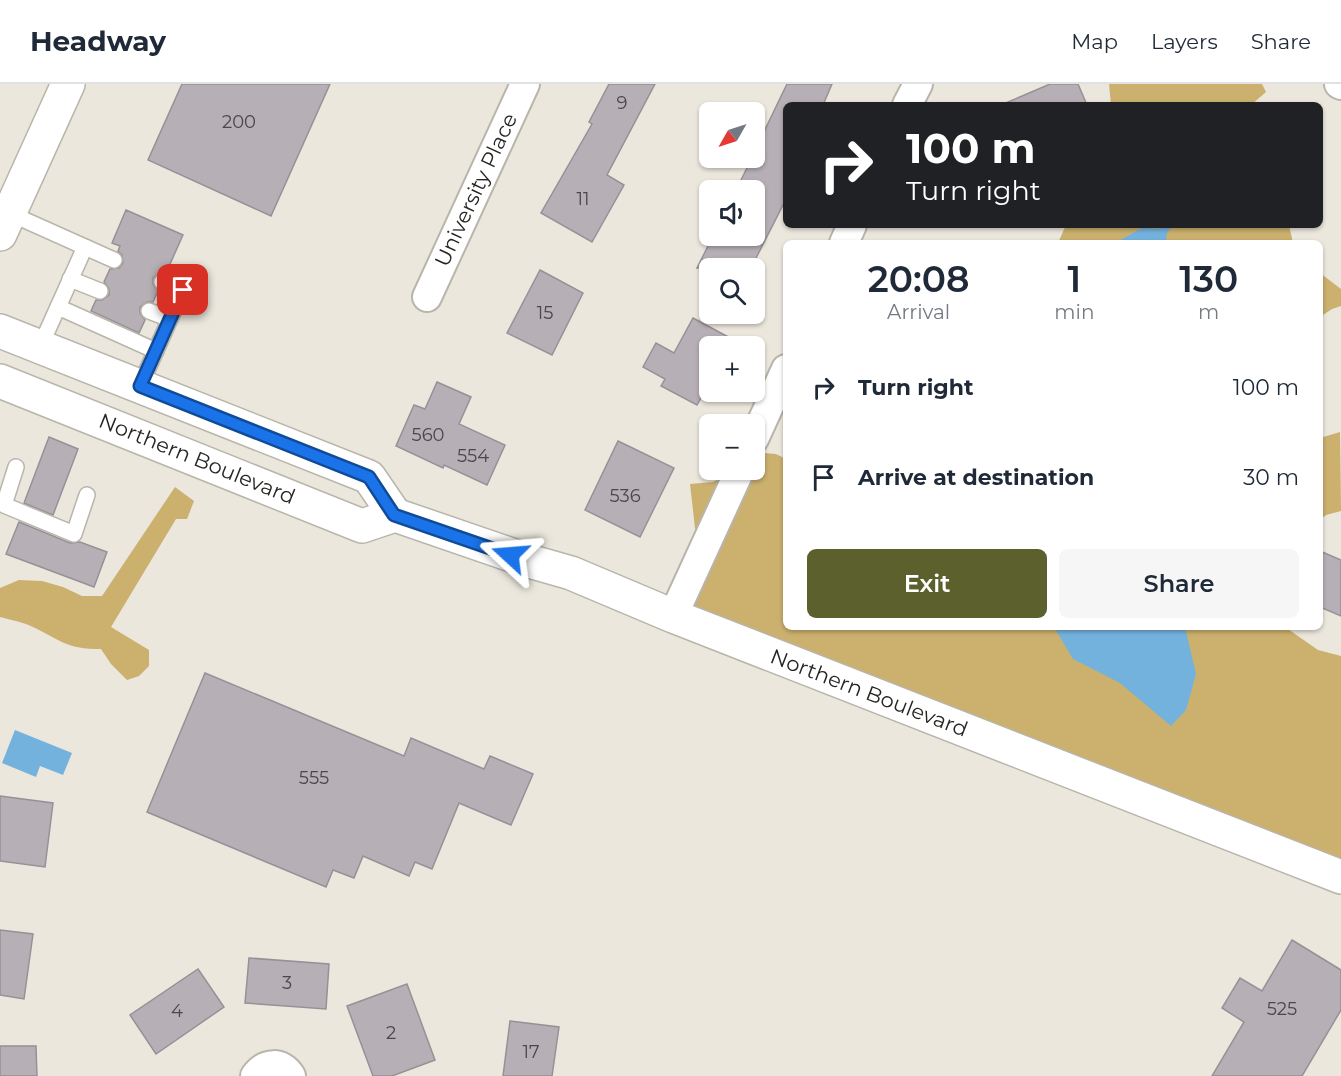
<!DOCTYPE html>
<html lang="en">
<head>
<meta charset="utf-8">
<style>
  :root { --surface:#fff; --page:#f6f6f7; --text:#1f2937; --muted:#747a83; --line:#e0e1e3; --accent:#5c602d }
  body { margin:0; font-family:Montserrat,sans-serif; background:var(--page); color:var(--text); height:100vh; display:flex; flex-direction:column; font-size:22px; white-space:nowrap }
  * { box-sizing:border-box; margin:0 }
  p { font-size:20px; color:var(--muted) }
  .icon { flex:none; width:33px; height:33px; fill:none; stroke:currentColor; stroke-width:2; stroke-linecap:round; stroke-linejoin:round }
  .map { position:relative; flex:1; overflow:hidden }
  .sheet { position:absolute; left:783px; top:156px; width:540px; height:390px; display:flex; flex-direction:column; background:var(--surface); border-radius:9px; box-shadow:0 2px 4px #0004 }
  .sheet>* { flex:none }
  .guide { position:absolute; left:783px; top:18px; width:540px; height:126px; border-radius:9px; box-shadow:0 2px 4px #0004; background:#202124; color:#fff; overflow:hidden }
  .needle { width:39px; rotate:231deg }
  .tools { position:absolute; left:699px; top:18px; display:grid; gap:12px }
  .tools a { display:grid; place-items:center; width:66px; height:66px; border-radius:9px; background:var(--surface); box-shadow:0 2px 4px #0004; font-size:30px }
  .pin { position:absolute; display:grid; place-items:center; width:51px; height:51px; color:#fff; margin:-26px; border-radius:12px; box-shadow:0 3px 9px #0006 }
  .me { position:absolute; width:66px; margin:-33px; rotate:289deg; stroke-linejoin:round; filter:drop-shadow(0 0 4px #0008) }
  .turn { display:flex; align-items:center; gap:21px; height:126px; padding:0 24px; font-size:27px }
  .turn .icon { width:78px; height:78px; stroke-width:2.5 }
  .turn b { display:block; font-size:42px; line-height:51px }
  .eta { display:flex; justify-content:space-evenly; align-items:center; height:102px; text-align:center }
  .eta b { font-size:36px; font-weight:600; line-height:42px }
  .button { display:flex; gap:12px; margin-top:auto; padding:12px 24px }
  .button a { flex:1; height:69px; border-radius:9px; background:var(--accent); color:#fff; font-size:24px; font-weight:600; line-height:69px; text-align:center }
  .button a+a { background:var(--page); color:var(--text) }
  ul { padding:0; list-style:none }
  li { display:flex; align-items:center; gap:18px; height:90px; padding:0 24px }
  li div { flex:1 }
  li b { display:block; font-size:22px }
  li em { font-style:normal }
  header { display:flex; align-items:center; gap:36px; box-sizing:border-box; height:84px; padding:0 30px; background:var(--surface); border-bottom:2px solid var(--line) }
  header strong { font-size:28px }
  nav { display:flex; gap:33px; margin-inline-start:auto; font-size:21px }
  .map>svg:first-child { display:block }
  .forest { fill:#cbb06e }
  .water { fill:#74b2de }
  .lines { fill:none; stroke-linecap:round; stroke-linejoin:round }
  .stream { stroke:#74b2de; stroke-width:8 }
  .building { fill:#b6afb6; stroke:#989097; stroke-width:1.5 }
  .lane-casing { stroke:#b9b5ab; stroke-width:18 }
  .street-casing { stroke:#b9b5ab; stroke-width:32 }
  .primary-casing { stroke:#b9b5ab; stroke-width:36 }
  .lane { stroke:#fff; stroke-width:15 }
  .street { stroke:#fff; stroke-width:28 }
  .primary { stroke:#fff; stroke-width:33 }
  .route-casing { stroke:#114b97; stroke-width:15 }
  .route { stroke:#1a73e8; stroke-width:10 }
  .labels { text-anchor:middle; stroke-width:5; stroke-linejoin:round; paint-order:stroke }
  .number-label { font-size:18px; fill:#4b4847 }
  .street-label { font-size:21px; fill:#272522; stroke:#fff }
</style>
</head>
<body>
<header>
<strong>Headway</strong>
<nav><a>Map</a><a>Layers</a><a>Share</a></nav>
</header>
<div class="map">
<svg width="1341" height="992" viewBox="0 0 1341 992">
  <rect width="100%" height="100%" fill="#ebe7dd"/>
  <g class="forest">
    <path d="M1109,0H1262L1266,8L1251,21H1111Z"/>
    <path d="M1066,141H1289L1293,159H1058Z"/>
    <path d="M1320,189L1341,205V222L1332,225L1320,233Z"/>
    <path d="M1340,348L1341,427L1326,431L1320,436V354Z"/>
    <path d="M755,368L776,370L786,375V543H1285L1318,566L1341,572V793L675,528L701,456L695,444L690,400L713,398L723,393L732,386H754Z"/>
    <path d="M175,403L194,417L187,435H176L111,543L149,566V582L139,592L127,596L111,580L101,565C66,565 62,557 33,543C23,538 11,536 0,533V504L19,496L42,497L63,503L82,512H102Z"/>
  </g>
  <g class="water">
    <path d="M1142,144L1167,145L1166,159H1115Z"/>
    <path d="M1054,543H1185L1196,590L1186,626L1171,642L1120,599L1073,575Z"/>
    <path d="M15,646L72,669L63,691L40,682L36,693L2,679Z"/>
  </g>
  <g class="lines">
    <path class="stream" d="M1155,159L1168,141"/>
  </g>
  <g class="building">
    <path d="M182,0H330L271,132L148,76Z"/>
    <path d="M609,0H655L607,91L624,101L592,158L541,129L592,40L589,38Z"/>
    <path d="M787,0H832L823,21H786V115L751,184H697L713,152H754V106H736L752,74H754L757,62Z"/>
    <path d="M1050,0H1078L1087,21H1001Z"/>
    <path d="M126,126L183,151L166,189H160L153,194V200L158,207L153,218H147L140,223V229L145,236L139,249L91,227L96,216H102L109,211V205L104,198L110,185L119,184L123,179L122,171L118,167L120,162L112,159Z"/>
    <path d="M540,186L583,209L552,271L507,249Z"/>
    <path d="M693,234L745,262H710V298L697,321L661,302L665,295L643,283L656,259L674,269Z"/>
    <path d="M437,298L471,313L459,340L505,361L487,401L444,381L443,384L396,362L414,321L425,325Z"/>
    <path d="M49,353L78,365L53,431L24,419Z"/>
    <path d="M618,357L674,384L640,453L585,426Z"/>
    <path d="M19,438L70,459L80,458L107,468L94,503L6,470Z"/>
    <path d="M1320,467L1341,476V532L1320,523Z"/>
    <path d="M205,589L404,672L411,654L484,685L490,672L533,690L511,741L459,719L432,785L415,778L409,792L363,772L354,794L333,786L326,803L147,728Z"/>
    <path d="M0,712L53,719L45,783L0,777Z"/>
    <path d="M0,846L33,850L24,915L0,911Z"/>
    <path d="M1292,856L1341,886V926L1302,992H1212L1244,938L1222,924L1240,894L1262,907Z"/>
    <path d="M249,874L329,880L326,925L245,919Z"/>
    <path d="M198,885L224,923L156,970L130,931Z"/>
    <path d="M407,900L435,976L392,992H373L347,922Z"/>
    <path d="M510,937L559,943L552,992H503Z"/>
    <path d="M0,962H36L37,992H0Z"/>
  </g>
  <g class="lines">
    <defs>
      <g id="lane">
        <path d="M9,129L114,176"/>
        <path d="M70,195L100,207"/>
        <path d="M58,223L156,267"/>
        <path d="M149,227L170,235"/>
        <path d="M40,263L85,163"/>
        <path d="M140,302L183,206L162,198"/>
        <path d="M16,383L4,421L74,450L87,411"/>
      </g>
      <g id="street">
        <path d="M1339,0L1341,1"/>
        <path d="M907,21L918,0"/>
        <path d="M844,159L852,141"/>
        <path d="M427,213L525,0"/>
        <path d="M754,355L786,285"/>
        <path d="M673,532L740,386"/>
        <path d="M255,992C265,978 282,977 291,992"/>
      </g>
      <g id="primary">
        <path d="M0,150L68,0"/>
        <path d="M0,247L369,393L395,431"/>
        <path d="M0,297L362,442L395,431L529,477L571,489L673,532L1341,793"/>
      </g>
    </defs>
    <use href="#lane" class="lane-casing"/>
    <use href="#street" class="street-casing"/>
    <use href="#primary" class="primary-casing"/>
    <use href="#lane" class="lane"/>
    <use href="#street" class="street"/>
    <use href="#primary" class="primary"/>
  </g>
  <g class="lines">
    <defs>
      <path id="route" d="M183,206L140,302L369,393L394,431L510,471"/>
    </defs>
    <use href="#route" class="route-casing"/>
    <use href="#route" class="route"/>
  </g>
  <g class="labels">
    <g class="number-label">
      <text x="622" y="25">9</text>
      <text x="239" y="44">200</text>
      <text x="583" y="121">11</text>
      <text x="545" y="235">15</text>
      <text x="428" y="357">560</text>
      <text x="473" y="378">554</text>
      <text x="625" y="418">536</text>
      <text x="314" y="700">555</text>
      <text x="287" y="905">3</text>
      <text x="1282" y="931">525</text>
      <text x="177" y="933">4</text>
      <text x="391" y="955">2</text>
      <text x="531" y="974">17</text>
    </g>
    <g class="street-label">
      <text transform="translate(476 106) rotate(-65)" y="7">University Place</text>
      <text transform="translate(197 375) rotate(22)" y="7">Northern Boulevard</text>
      <text transform="translate(869 609) rotate(21)" y="7">Northern Boulevard</text>
    </g>
  </g>
</svg>
<div class="tools">
<a><svg class="needle" viewBox="-14 -14 28 28"><path d="M0-13l5 13h-10z" fill="#e53935"/><path d="M0 13l5-13h-10z" fill="#747a83"/></svg></a>
<a><svg class="icon" aria-label="sound" viewBox="0 0 24 24"><path d="M4 9h4l5-4v14l-5-4H4zM17 9q2 3 0 6"/></svg></a>
<a><svg class="icon" aria-label="search" viewBox="0 0 24 24"><circle cx="10" cy="10" r="6"/><path d="M15 15l6 6"/></svg></a>
<a>+</a>
<a>−</a>
</div>
<div class="pin" style="left:183px;top:206px;background:#d93025"><svg class="icon" aria-label="arrive" viewBox="0 0 24 24"><path d="M6 21V4h12l-3 4 3 4H6"/></svg></div>
<svg class="me" style="left:510px;top:471px" viewBox="-20 -20 40 40"><path d="M0-17L14 15 0 8-14 15z" fill="#1a73e8" stroke="#fff" stroke-width="4"/></svg>
<div class="guide">
<div class="turn"><svg class="icon" aria-label="right" viewBox="0 0 24 24"><path d="M7 20v-9h11M14 6l5 5-5 5"/></svg><div><b>100 m</b>Turn right</div></div>
</div>
<section class="sheet">
<div class="eta">
<div><b>20:08</b><p>Arrival</p></div>
<div><b>1</b><p>min</p></div>
<div><b>130</b><p>m</p></div>
</div>
<ul>
<li><svg class="icon" aria-label="right" viewBox="0 0 24 24"><path d="M7 20v-9h11M14 6l5 5-5 5"/></svg><div><b>Turn right</b></div><em>100 m</em></li>
<li><svg class="icon" aria-label="arrive" viewBox="0 0 24 24"><path d="M6 21V4h12l-3 4 3 4H6"/></svg><div><b>Arrive at destination</b></div><em>30 m</em></li>
</ul>
<div class="button"><a>Exit</a><a>Share</a></div>
</section>
</div>
</body>
</html>
